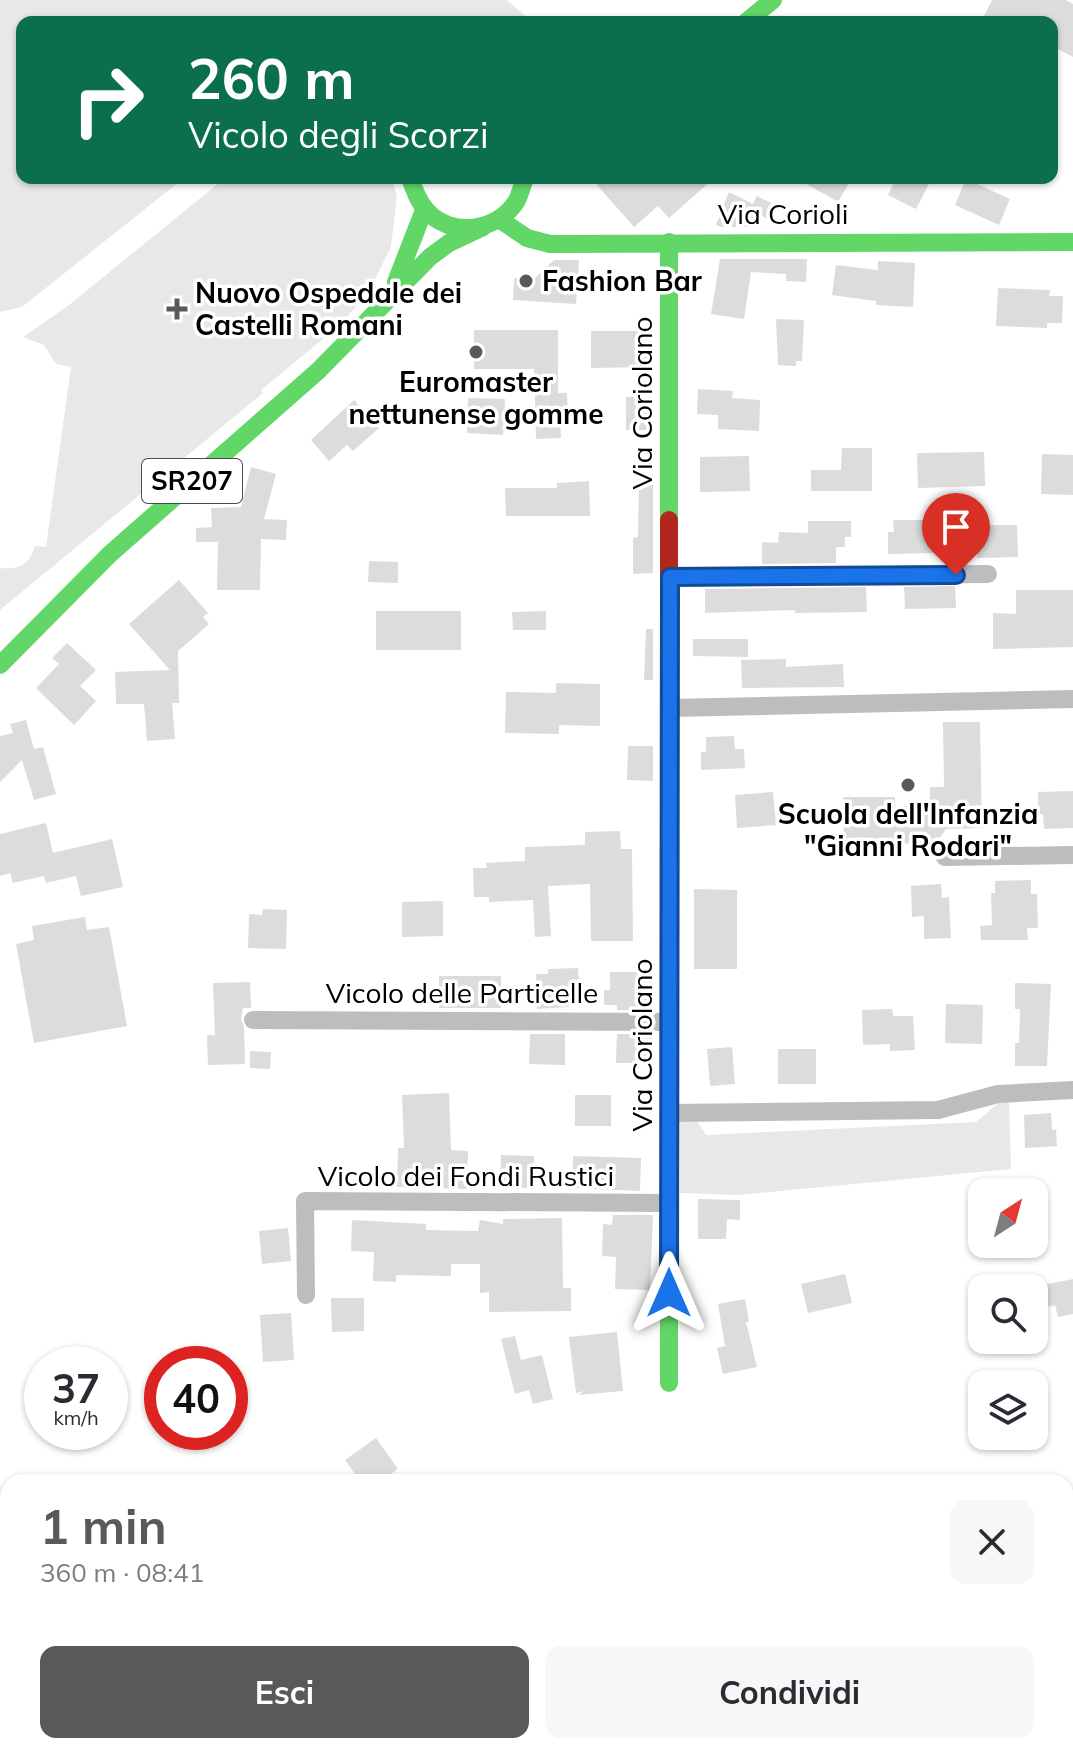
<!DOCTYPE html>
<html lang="it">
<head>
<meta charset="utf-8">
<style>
  :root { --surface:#fff; --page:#f7f7f7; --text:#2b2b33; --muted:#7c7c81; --accent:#595959 }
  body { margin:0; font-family:Mulish,sans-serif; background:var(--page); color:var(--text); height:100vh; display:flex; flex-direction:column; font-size:30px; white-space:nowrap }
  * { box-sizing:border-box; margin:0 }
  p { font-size:26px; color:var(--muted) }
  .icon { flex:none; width:44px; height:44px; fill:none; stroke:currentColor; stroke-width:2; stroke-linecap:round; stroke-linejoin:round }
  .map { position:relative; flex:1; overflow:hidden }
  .sheet { position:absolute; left:0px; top:1474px; width:1074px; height:280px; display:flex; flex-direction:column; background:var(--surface); border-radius:24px 24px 0 0; box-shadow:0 2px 6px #0004 }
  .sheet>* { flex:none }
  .hud { position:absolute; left:16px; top:16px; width:1042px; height:168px; border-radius:16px; box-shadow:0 2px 6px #0004; background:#0b6e4f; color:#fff; overflow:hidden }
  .needle { width:52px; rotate:36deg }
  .fabs { position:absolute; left:968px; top:1178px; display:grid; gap:16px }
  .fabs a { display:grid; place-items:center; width:80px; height:80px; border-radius:16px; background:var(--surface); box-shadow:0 2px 6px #0004; font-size:40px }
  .speed { position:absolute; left:24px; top:1346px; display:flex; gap:16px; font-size:40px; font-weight:700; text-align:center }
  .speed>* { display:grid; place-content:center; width:104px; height:104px; border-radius:50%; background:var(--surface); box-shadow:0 2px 6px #0004; line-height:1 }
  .speed small { font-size:20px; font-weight:400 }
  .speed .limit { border:12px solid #d22; background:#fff; color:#111 }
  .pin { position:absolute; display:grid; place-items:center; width:68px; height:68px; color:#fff; margin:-82px -34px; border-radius:50% 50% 50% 0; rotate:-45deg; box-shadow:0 0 8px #0007 }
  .pin .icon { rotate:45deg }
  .me { position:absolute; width:88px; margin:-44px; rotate:0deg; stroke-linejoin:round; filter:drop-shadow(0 0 6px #0008) }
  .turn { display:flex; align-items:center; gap:28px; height:168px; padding:0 40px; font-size:36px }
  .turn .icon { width:104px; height:104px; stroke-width:2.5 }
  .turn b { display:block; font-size:56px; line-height:68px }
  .round { display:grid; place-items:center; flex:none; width:84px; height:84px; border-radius:16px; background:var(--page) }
  .headline { display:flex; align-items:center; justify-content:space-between; height:136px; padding:0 40px }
  h1 { font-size:48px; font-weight:700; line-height:60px; color:var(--accent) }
  .action { display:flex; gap:16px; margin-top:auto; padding:16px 40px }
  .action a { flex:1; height:92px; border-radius:16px; background:var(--accent); color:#fff; font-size:32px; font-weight:700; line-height:92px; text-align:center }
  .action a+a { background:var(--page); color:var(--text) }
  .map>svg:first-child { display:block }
  .green { fill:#e8e8e8 }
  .building { fill:#dcdcdc }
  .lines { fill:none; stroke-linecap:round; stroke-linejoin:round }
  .street { stroke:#bdbdbd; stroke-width:18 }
  .fast { stroke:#63d668; stroke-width:18 }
  .jam { stroke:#b3261e; stroke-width:18 }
  .route-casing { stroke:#114b97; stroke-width:20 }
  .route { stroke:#1a73e8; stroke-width:14 }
  .poi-dot { fill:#595959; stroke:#fff; stroke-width:3 }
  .labels { text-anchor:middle; stroke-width:7; stroke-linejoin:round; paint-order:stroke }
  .shield { fill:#fff; stroke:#4c4c4c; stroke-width:2 }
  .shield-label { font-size:26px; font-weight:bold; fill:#000 }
  .street-label { font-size:28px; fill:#000; stroke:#fff }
  .poi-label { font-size:28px; font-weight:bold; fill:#000; stroke:#fff; text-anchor:start }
</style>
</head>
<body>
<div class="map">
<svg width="1073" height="1754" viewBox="0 0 1073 1754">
  <rect width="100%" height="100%" fill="#fff"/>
  <g class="green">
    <path d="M0,0H507L532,22H22V178H184L22,307L0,312Z"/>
    <path d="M225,178H391L397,196L391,247L368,293L340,325L261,390L263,393L0,610V568C18,570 30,565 35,546L46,547L71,367L56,364L44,345L23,337L69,305Z"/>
    <path d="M1009,1101L1011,1169L738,1195L680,1193L679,1122L697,1121L706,1135L976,1122L1000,1102Z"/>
  </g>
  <g class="building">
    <path d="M992,0H1066L1073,4V57L1052,46V22H981Z"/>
    <path d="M605,178H714L669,218L658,206L634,227L597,185Z"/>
    <path d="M796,178H852L838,202Z"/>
    <path d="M896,178H932L916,209L888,195Z"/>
    <path d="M966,179L1010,199L999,225L955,205Z"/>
    <path d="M729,192L753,204L757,196L777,206L770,220L760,215L754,227H722L716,225Z"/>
    <path d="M720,259H807L806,282L786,281V274L751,272L744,319L711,314Z"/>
    <path d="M554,260H579L576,304L513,300L514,278L534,279Z"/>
    <path d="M878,261L915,263L913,307L876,305V301L832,295L836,265L878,270Z"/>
    <path d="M998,288L1050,290L1049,296H1063L1062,323H1047V328L996,326Z"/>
    <path d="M776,319L804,320L802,361H796V366L778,365Z"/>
    <path d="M474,330H558V393H567L568,418H560L561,438L536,439L534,369H474Z"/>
    <path d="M591,331H646L647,367L591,368Z"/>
    <path d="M698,389L733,391L732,398L760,400L759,431L718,429V415L697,414Z"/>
    <rect x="626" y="397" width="25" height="33"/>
    <path d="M468,398L505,399L503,435L467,433Z"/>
    <path d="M354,400L379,428L353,451L347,445L329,461L311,440Z"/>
    <path d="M842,448H872V491H811V470H841Z"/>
    <path d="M984,452L985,486L918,488L917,453Z"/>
    <path d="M1042,454L1073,455V495L1041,494Z"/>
    <path d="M749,456L750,491L700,492V457Z"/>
    <path d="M251,467L276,474L264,519L287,520L286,540L261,539L260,590H217L218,542H196V528L212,527L211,508L241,507Z"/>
    <path d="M639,474H653V573L633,574V538L638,537Z"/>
    <path d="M589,481L590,516H506L505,488H557V483Z"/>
    <path d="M893,520H929V535H934V553L888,554V532H894Z"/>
    <path d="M808,521H851V537H845V547H836V563L762,564V542L778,543L779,532L808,533Z"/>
    <path d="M976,525H1017L1018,557L977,558Z"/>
    <path d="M369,561L398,562V583L368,582Z"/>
    <path d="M179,580L208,613L203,617L209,624L178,651L179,703H172L175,739L147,741L144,704H116L115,672L170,670L129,624Z"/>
    <path d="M955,586L956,608L905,609L904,587Z"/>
    <path d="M866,587L867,612L795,613V610L705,613V589Z"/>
    <path d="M1016,590H1073V647L993,649V613L1016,614Z"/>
    <rect x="376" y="611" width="85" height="39"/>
    <path d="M546,611V630H513L512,612Z"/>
    <path d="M646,629H653V680H644Z"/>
    <path d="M693,639H748V657L693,656Z"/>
    <path d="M67,643L96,670L80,686L96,701L74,725L36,688L59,664L52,658Z"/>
    <path d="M786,659V667L843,664L844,687L742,688L741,660Z"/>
    <path d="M556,683L600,684V726L559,725V734L505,733L506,692L556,693Z"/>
    <path d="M26,720L34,749L43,747L56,794L34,800L22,760L0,782V736L13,733L10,724Z"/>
    <path d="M943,722H980L982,828L946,829L936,843L844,845L843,797H895V806H930V787H944Z"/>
    <path d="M734,736L735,749H744L745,768L701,770V752H706V737Z"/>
    <path d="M628,746H653V781L627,780Z"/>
    <path d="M1073,791V828L1044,829L1043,814H1038V792Z"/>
    <path d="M773,792L776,825L737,828L735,795Z"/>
    <path d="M46,823L53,853L112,839L123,887L81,896L76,876L46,883L44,876L13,883L10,873L0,876V834Z"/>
    <path d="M620,831L621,849H632L633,941H591L590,884L548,886L551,936L535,937L533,900L489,902V897H474L473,868H487L486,863L525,861V847L585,845V832Z"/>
    <path d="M1031,880V894H1037L1038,928H1027L1028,940H981L980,926L992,925L991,893H995V881Z"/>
    <path d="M941,884L942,898L949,897L951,938L924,939V916L912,917L911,886Z"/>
    <path d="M694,889L737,890V969H694Z"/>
    <path d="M443,901V936L402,937V902Z"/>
    <path d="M263,909L287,910L286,949L248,948L249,914L262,915Z"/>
    <path d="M85,917L87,930L109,927L127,1026L34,1043L16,944L34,940L32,926Z"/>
    <path d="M578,968L579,983H569V1007L537,1009L536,974H548V969Z"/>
    <path d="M610,972H653V1010H617V1005H604V990H610Z"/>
    <rect x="439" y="976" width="62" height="32"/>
    <path d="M250,982L251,1008H243L241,1019L244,1027L245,1064L208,1065L207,1035H215L213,983Z"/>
    <path d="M1015,983L1051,984L1047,1066H1015V1043H1019L1020,1009H1015Z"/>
    <path d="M946,1004L983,1005L982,1044L945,1043Z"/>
    <path d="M892,1009L893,1016H913L915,1050L890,1051V1044L863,1045L862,1010Z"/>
    <path d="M530,1034H565V1065L529,1064Z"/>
    <path d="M617,1034H653V1063H616Z"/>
    <path d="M732,1047L735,1084L710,1086L707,1049Z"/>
    <rect x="778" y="1049" width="38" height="35"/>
    <path d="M250,1051L271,1052L270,1069L250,1068Z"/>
    <path d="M449,1093L451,1150L468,1151L467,1189L397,1187L398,1148H404L402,1095Z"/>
    <rect x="575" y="1095" width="36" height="31"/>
    <path d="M1051,1113L1052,1130L1056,1129L1057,1146L1025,1148L1024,1115Z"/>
    <path d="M501,1155L534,1156L533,1188L500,1187Z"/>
    <path d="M573,1156L641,1158L640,1191L572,1188Z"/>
    <path d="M698,1199L740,1200V1220L727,1219L726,1239H698Z"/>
    <path d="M613,1215H653L650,1290L615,1289L616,1257L602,1256L603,1224L612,1225Z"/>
    <path d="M562,1218L563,1288H571V1311L489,1312V1292L480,1293V1264H451V1276L396,1275V1282L373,1281L374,1252L351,1251L352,1220L426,1224V1230L478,1231L480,1220L503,1224V1219Z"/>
    <path d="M288,1228L291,1261L262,1264L259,1231Z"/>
    <path d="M845,1274L852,1303L808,1313L801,1284Z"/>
    <path d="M1073,1279V1314L1058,1317L1055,1305L1034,1310V1287Z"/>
    <path d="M331,1298H364V1331L332,1332Z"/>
    <path d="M745,1299L749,1322H746L757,1367L723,1374L717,1348L725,1346L718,1304Z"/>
    <path d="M291,1313L294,1360L263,1362L260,1315Z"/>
    <path d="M617,1332L623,1391L578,1395L584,1391L576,1393L569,1337Z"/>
    <path d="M515,1336L521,1360L542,1355L553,1399L533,1404L529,1390L515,1394L501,1339Z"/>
    <path d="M376,1438L398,1469L379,1482H361L345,1460Z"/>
  </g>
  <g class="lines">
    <g class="street">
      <path d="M670,577L988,574"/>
      <path d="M671,708L1073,699"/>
      <path d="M945,857L1073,855"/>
      <path d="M253,1020L670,1022"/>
      <path d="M670,1113L938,1110L998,1094L1073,1090"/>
      <path d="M306,1295L305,1201L669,1203"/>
    </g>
    <g class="fast">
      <path d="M746,22L773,0"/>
      <path d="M410,178C415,192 420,206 432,216C459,237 498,229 516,202C520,195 522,186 525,178"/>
      <path d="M499,219L527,238L550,244L1073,242"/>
      <path d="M669,242V520"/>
      <path d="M396,282L424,210"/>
      <path d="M0,665L110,554L318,371L430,257L449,243L483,227"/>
      <path d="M669,811V1383"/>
      <path d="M1066,1547L1073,1542"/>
      <path d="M745,1754L757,1746"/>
    </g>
    <path class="jam" d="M669,520V811"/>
  </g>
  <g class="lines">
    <defs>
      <path id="route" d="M669,1293L670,577L956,575"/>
    </defs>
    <use href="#route" class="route-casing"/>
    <use href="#route" class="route"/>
  </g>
  <g class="poi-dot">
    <circle cx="526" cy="281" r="8"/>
    <path d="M173 297h8v8h8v8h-8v8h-8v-8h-8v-8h8z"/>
    <circle cx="476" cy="352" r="8"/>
    <circle cx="908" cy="785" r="8"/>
  </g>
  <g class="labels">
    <rect class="shield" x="142" y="459" width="100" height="44" rx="6"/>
    <g class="shield-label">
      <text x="192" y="490">SR207</text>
    </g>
    <g class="street-label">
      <text x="783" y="224">Via Corioli</text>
      <text transform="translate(642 403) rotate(-90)" y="10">Via Coriolano</text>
      <text x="462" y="1003">Vicolo delle Particelle</text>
      <text transform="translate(642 1045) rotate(-90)" y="10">Via Coriolano</text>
      <text x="466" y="1186">Vicolo dei Fondi Rustici</text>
    </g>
    <g class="poi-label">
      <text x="542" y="291">Fashion Bar</text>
      <text x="195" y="303">Nuovo Ospedale dei<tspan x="195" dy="32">Castelli Romani</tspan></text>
      <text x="476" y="392" text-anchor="middle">Euromaster<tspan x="476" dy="32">nettunense gomme</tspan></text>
      <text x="908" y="824" text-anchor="middle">Scuola dell'Infanzia<tspan x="908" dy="32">"Gianni Rodari"</tspan></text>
    </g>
  </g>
</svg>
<div class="fabs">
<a><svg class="needle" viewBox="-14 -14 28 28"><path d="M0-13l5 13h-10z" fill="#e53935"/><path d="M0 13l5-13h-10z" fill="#7c7c81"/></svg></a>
<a><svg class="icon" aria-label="search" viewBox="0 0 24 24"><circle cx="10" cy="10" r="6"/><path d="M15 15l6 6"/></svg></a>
<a><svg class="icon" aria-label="layers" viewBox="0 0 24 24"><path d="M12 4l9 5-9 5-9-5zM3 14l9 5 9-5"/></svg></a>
</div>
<div class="speed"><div>37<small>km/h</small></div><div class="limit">40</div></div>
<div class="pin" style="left:956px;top:575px;background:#d93025"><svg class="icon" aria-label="arrive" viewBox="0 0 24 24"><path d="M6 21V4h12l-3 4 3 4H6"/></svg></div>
<svg class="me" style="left:669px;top:1293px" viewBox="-20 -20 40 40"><path d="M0-17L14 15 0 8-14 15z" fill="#1a73e8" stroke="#fff" stroke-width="4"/></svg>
<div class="hud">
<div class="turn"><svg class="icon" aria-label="right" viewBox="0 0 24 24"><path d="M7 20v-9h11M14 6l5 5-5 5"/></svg><div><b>260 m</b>Vicolo degli Scorzi</div></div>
</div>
<section class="sheet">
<div class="headline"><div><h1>1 min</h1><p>360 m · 08:41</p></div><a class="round"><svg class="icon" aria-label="close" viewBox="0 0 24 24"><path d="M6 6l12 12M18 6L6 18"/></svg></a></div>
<div class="action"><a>Esci</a><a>Condividi</a></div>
</section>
</div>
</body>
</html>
